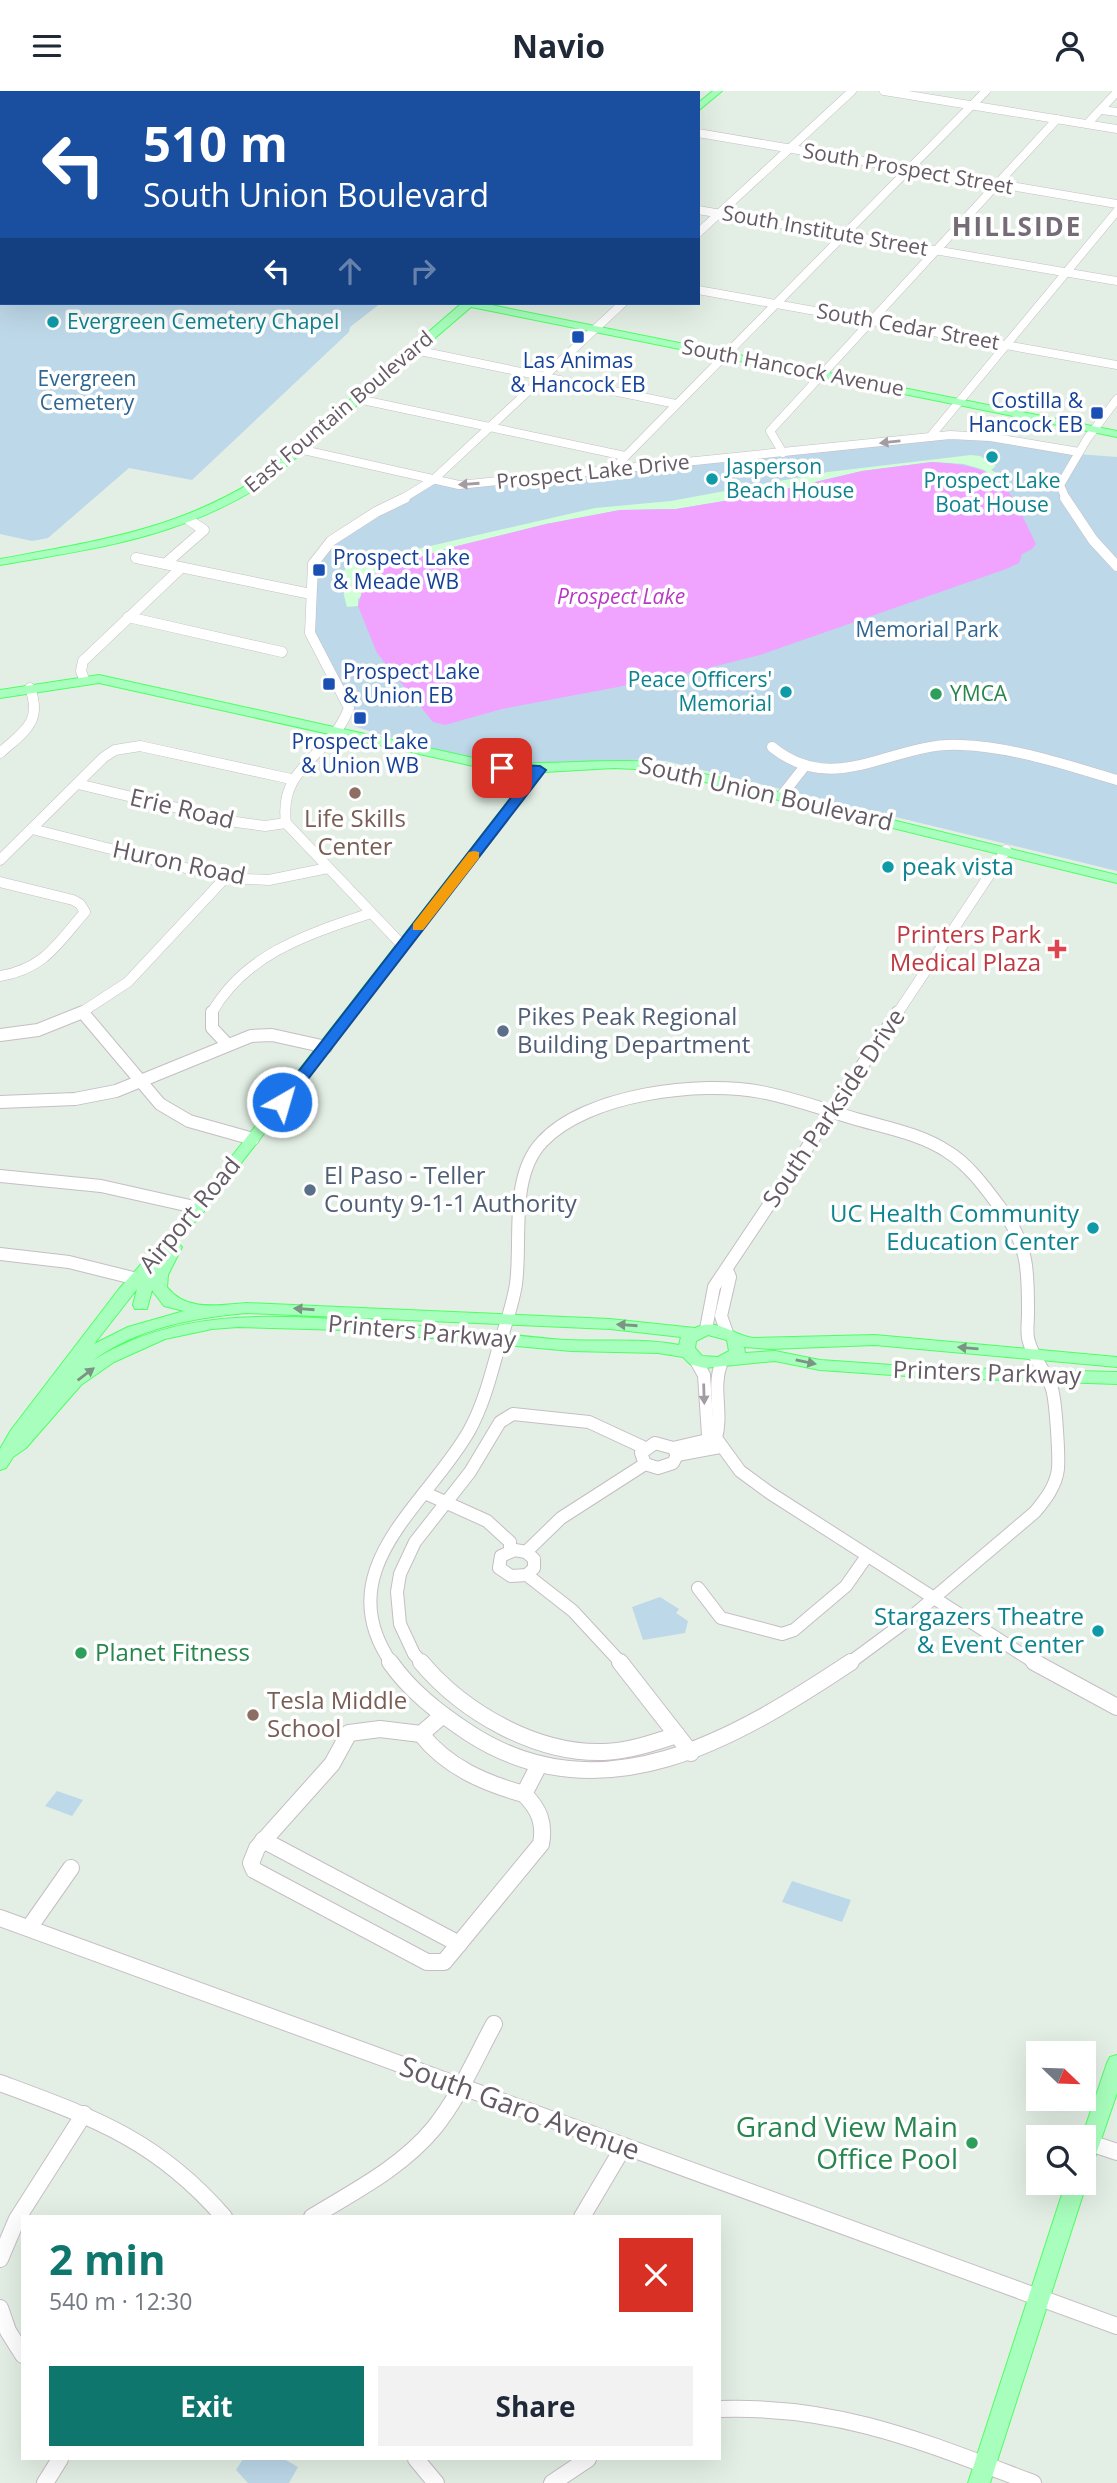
<!DOCTYPE html>
<html lang="en">
<head>
<meta charset="utf-8">
<style>
  :root { --surface:#fff; --page:#f2f2f3; --text:#1f2937; --muted:#747a83; --accent:#0f766e }
  body { margin:0; font-family:"Open Sans",sans-serif; background:var(--page); color:var(--text); height:100vh; display:flex; flex-direction:column; font-size:26px; white-space:nowrap }
  * { box-sizing:border-box; margin:0 }
  p { font-size:23px; color:var(--muted) }
  .icon { flex:none; width:38px; height:38px; fill:none; stroke:currentColor; stroke-width:2; stroke-linecap:round; stroke-linejoin:round }
  .map { position:relative; flex:1; overflow:hidden }
  .drawer { position:absolute; left:21px; top:2124px; width:700px; height:245px; display:flex; flex-direction:column; background:var(--surface); border-radius:0px; box-shadow:0 7px 28px #0002 }
  .drawer>* { flex:none }
  .top-card { position:absolute; left:0px; top:0px; width:700px; height:214px; box-shadow:0 7px 28px #0002; background:#1a4fa0; color:#fff; overflow:hidden }
  .needle { width:46px; rotate:113deg }
  .buttons { position:absolute; left:1026px; top:1950px; display:grid; gap:14px }
  .buttons a { display:grid; place-items:center; width:70px; height:70px; border-radius:0px; background:var(--surface); box-shadow:0 7px 28px #0002; font-size:35px }
  .pin { position:absolute; display:grid; place-items:center; width:60px; height:60px; color:#fff; margin:-30px; border-radius:14px; box-shadow:0 4px 10px #0006 }
  .me { position:absolute; width:77px; margin:-38px; rotate:38deg; stroke-linejoin:round; filter:drop-shadow(0 0 5px #0008) }
  .turn { display:flex; align-items:center; gap:24px; height:147px; padding:0 28px; font-size:32px }
  .turn .icon { width:91px; height:91px; stroke-width:2.5 }
  .turn b { display:block; font-size:49px; line-height:60px }
  .lanes { display:flex; align-items:center; height:66px; padding:0 28px; background:#0003; justify-content:center; gap:35px; direction:ltr }
  .lanes .off { opacity:.35 }
  .round { display:grid; place-items:center; flex:none; width:74px; height:74px; border-radius:0px; background:var(--page) }
  .head { display:flex; align-items:center; justify-content:space-between; height:119px; padding:0 28px }
  h1 { font-size:42px; font-weight:700; line-height:52px; color:var(--accent) }
  .button { display:flex; gap:14px; margin-top:auto; padding:14px 28px }
  .button a { flex:1; height:80px; border-radius:0px; background:var(--accent); color:#fff; font-size:28px; font-weight:700; line-height:80px; text-align:center }
  .button a+a { background:var(--page); color:var(--text) }
  header { display:flex; justify-content:space-between; align-items:center; height:91px; padding:0 28px; background:var(--surface); font-size:32px; font-weight:700 }
  .map>svg:first-child { display:block }
  .green { fill:#bdd8e9 }
  .sand { fill:#d0fed7 }
  .water { fill:#f0a3ff }
  .lines { fill:none; stroke-linecap:round; stroke-linejoin:round }
  .minor-far3-casing { stroke:#c6bdc5; stroke-width:9 }
  .minor-far2-casing { stroke:#c6bdc5; stroke-width:11 }
  .minor-far1-casing { stroke:#c6bdc5; stroke-width:14 }
  .minor-casing { stroke:#c6bdc5; stroke-width:18 }
  .major-casing { stroke:#4dff62; stroke-width:2 }
  .minor-far3 { stroke:#fff; stroke-width:8 }
  .minor-far2 { stroke:#fff; stroke-width:10 }
  .minor-far1 { stroke:#fff; stroke-width:12 }
  .minor { stroke:#fff; stroke-width:16 }
  .major { fill:#a8ffbd; fill-rule:evenodd }
  .rail { stroke:#aba8ab; stroke-width:2; stroke-dasharray:1 5; stroke-linecap:butt }
  .oneway { fill:#a39da3 }
  .oneway2 { fill:#7c9484 }
  .route { fill:#1a73e8; stroke:#114b97; stroke-width:2 }
  .slow { fill:#f59e0b }
  .culture-dot { fill:#0f9aa8; stroke:#fff; stroke-width:2.5 }
  .transit-dot { fill:#1a4fb4; stroke:#fff; stroke-width:2.5 }
  .leisure-dot { fill:#2e9e5b; stroke:#fff; stroke-width:2.5 }
  .education-dot { fill:#8d6e63; stroke:#fff; stroke-width:2.5 }
  .health-dot { fill:#e0444e; stroke:#fff; stroke-width:2.5 }
  .service-dot { fill:#5c6f8a; stroke:#fff; stroke-width:2.5 }
  .labels { text-anchor:middle; stroke-width:7; stroke-linejoin:round; paint-order:stroke }
  .far-street-label { font-size:21px; fill:#655b65; stroke:#fff }
  .far-culture-label { font-size:21px; fill:#0d838f; stroke:#fff; text-anchor:start }
  .far-transit-label { font-size:21px; fill:#164399; stroke:#fff }
  .far-park-label { font-size:21px; fill:#2f6591; stroke:#fff }
  .far-water-label { font-size:21px; font-style:italic; fill:#b838c5; stroke:#fff }
  .far-leisure-label { font-size:21px; fill:#27864d; stroke:#fff; text-anchor:start }
  .street-label { font-size:24px; fill:#655b65; stroke:#fff }
  .education-label { font-size:24px; fill:#785e54; stroke:#fff }
  .culture-label { font-size:24px; fill:#0d838f; stroke:#fff; text-anchor:end }
  .health-label { font-size:24px; fill:#be3a42; stroke:#fff; text-anchor:end }
  .service-label { font-size:24px; fill:#4e5e75; stroke:#fff; text-anchor:start }
  .leisure-label { font-size:24px; fill:#27864d; stroke:#fff; text-anchor:start }
  .far-district-label { font-size:26px; font-weight:bold; letter-spacing:2px; fill:#766c77; stroke:#fff }
  .near-street-label { font-size:28px; fill:#655b65; stroke:#fff }
  .near-leisure-label { font-size:28px; fill:#27864d; stroke:#fff; text-anchor:end }
</style>
</head>
<body>
<header><svg class="icon" aria-label="menu" viewBox="0 0 24 24"><path d="M4 6h16M4 12h16M4 18h16"/></svg>Navio<svg class="icon" aria-label="person" viewBox="0 0 24 24"><circle cx="12" cy="8" r="4"/><path d="M4 21q1-7 8-7t8 7"/></svg></header>
<div class="map">
<svg width="1117" height="2392" viewBox="0 0 1117 2392">
  <rect width="100%" height="100%" fill="#e3efe5"/>
  <g class="green">
    <path d="M0,130L2,212H381L350,236L349,241L192,389L129,377L48,447L32,450L0,443Z"/>
    <path d="M971,345L1078,363L1117,366V780L666,670C617,665 570,676 522,673C468,670 405,652 354,635V613L319,554L314,540L313,528L321,467L328,457L397,413L436,392Z"/>
    <path d="M660,1506L679,1518L676,1522L688,1530L685,1542L643,1549L632,1516Z"/>
    <path d="M57,1700L83,1709L72,1725L45,1715Z"/>
    <path d="M792,1790L851,1809L842,1831L782,1811Z"/>
    <path d="M243,2368H284L298,2376L289,2392H248L236,2379Z"/>
  </g>
  <path class="sand" d="M971,364L980,365L996,375L991,379L1010,389L1006,394L984,379L964,373L932,371L862,380L760,404L676,418L620,419L546,433L449,457L420,468L358,508V515L347,516C335,474 346,466 387,465L595,417L671,410L828,381Z"/>
  <path class="water" d="M932,371C1004,375 1006,392 1036,453L1032,458L1022,463L1019,472L1006,478L760,564L676,585L502,618L445,634L433,631L377,562L358,515L365,489L384,477L449,457L546,433L620,419L676,418L760,404L862,380Z"/>
  <g class="lines">
    <defs>
      <g id="minor-far3">
        <path d="M884,0L1117,38"/>
        <path d="M102,2L108,0"/>
        <path d="M535,2L537,0"/>
        <path d="M1102,19L1117,21"/>
        <path d="M1087,33L1117,1"/>
        <path d="M698,42L1117,113"/>
        <path d="M698,119L1117,190"/>
        <path d="M698,142L852,0"/>
        <path d="M698,199L1117,274"/>
        <path d="M415,259L676,313"/>
        <path d="M358,308L625,365"/>
        <path d="M930,346L1117,120"/>
        <path d="M299,358L459,394L950,344L990,346L1079,361"/>
        <path d="M783,362L770,340L1057,28"/>
        <path d="M612,379L986,0"/>
        <path d="M402,408L433,389L623,212"/>
        <path d="M1066,408L1060,394L1087,348L1117,308"/>
      </g>
      <g id="minor-far2">
        <path d="M1065,407L1093,449L1117,475"/>
        <path d="M136,467L311,503"/>
        <path d="M165,473L204,439L189,429"/>
        <path d="M128,526L282,561"/>
        <path d="M84,588L81,580L83,570L181,477"/>
        <path d="M772,656C836,708 892,650 961,654C1014,656 1066,674 1117,689"/>
        <path d="M0,662C23,641 43,632 30,597"/>
        <path d="M78,693L236,731L265,735L286,732"/>
        <path d="M782,704L805,675"/>
        <path d="M32,738L225,787L269,789L328,777"/>
        <path d="M0,769L104,666L115,659L140,655L291,688"/>
        <path d="M0,791L73,809L80,813L85,821C57,853 44,878 0,885"/>
        <path d="M403,855L286,732C278,674 331,666 349,617L310,542L313,473L331,450L376,421L405,407"/>
        <path d="M79,923L128,891L225,787"/>
        <path d="M211,923C245,862 309,843 371,822"/>
        <path d="M897,923L1006,759"/>
      </g>
      <g id="minor-far1">
        <path d="M212,921V937L228,954"/>
        <path d="M84,923L160,1013L189,1030L253,1048"/>
        <path d="M0,944L38,939L83,921"/>
        <path d="M0,1011L75,1008L116,1000L251,945L272,944L326,956"/>
        <path d="M0,1085L101,1095L199,1117"/>
        <path d="M0,1163L69,1171L137,1188"/>
        <path d="M727,1179L730,1186L721,1225L727,1242"/>
        <path d="M706,1238L714,1196L898,921"/>
        <path d="M696,1270L704,1284L708,1344L716,1347L740,1380L770,1402L1037,1573"/>
        <path d="M716,1347C723,1322 712,1297 721,1273"/>
        <path d="M655,1352L673,1357L677,1364L673,1372L658,1377L645,1373L641,1362Z"/>
        <path d="M673,1357L716,1347"/>
        <path d="M677,1364L720,1356"/>
        <path d="M425,1402L487,1430L510,1451V1460"/>
        <path d="M515,1459L526,1461L534,1468V1477L527,1484L511,1485L499,1477L501,1465Z"/>
        <path d="M526,1461L561,1427L645,1373"/>
        <path d="M527,1484L573,1520L622,1573"/>
        <path d="M698,1497L721,1527L782,1543L794,1539L846,1495L867,1465"/>
        <path d="M392,1573C326,1479 427,1414 469,1340C485,1311 492,1279 501,1248C507,1230 513,1212 516,1193C522,1149 509,1086 542,1051C586,1003 701,989 761,1001C793,1007 825,1019 856,1028C887,1037 921,1043 948,1061C971,1075 989,1102 1005,1123C1029,1157 1028,1184 1028,1223C1028,1232 1026,1243 1029,1251C1033,1266 1045,1280 1051,1295C1056,1306 1059,1365 1058,1378C1056,1395 1045,1409 1035,1421L909,1528L848,1573"/>
        <path d="M423,1573L414,1563L400,1533L397,1501L400,1483L415,1451L470,1381L500,1331L513,1323L589,1331L645,1357"/>
      </g>
      <g id="minor">
        <path d="M390,1571C411,1601 439,1622 469,1642C602,1728 735,1648 851,1571"/>
        <path d="M421,1571C464,1622 536,1663 604,1661C629,1660 653,1652 677,1644"/>
        <path d="M620,1571L691,1662"/>
        <path d="M1034,1571L1117,1616"/>
        <path d="M443,1624L421,1643L380,1638L349,1642L332,1673L257,1757L251,1772L254,1779L427,1871H444L541,1753C545,1732 539,1718 524,1703L539,1674"/>
        <path d="M421,1643C447,1676 484,1692 524,1703"/>
        <path d="M263,1749L459,1853"/>
        <path d="M0,1827L1117,2235"/>
        <path d="M29,1837L71,1777"/>
        <path d="M0,1992C94,2027 156,2048 224,2126"/>
        <path d="M1090,2052L1117,2061"/>
        <path d="M312,2126C355,2100 402,2076 434,2037C459,2006 475,1968 494,1933"/>
        <path d="M582,2126L624,2055"/>
        <path d="M0,2168L17,2128L84,2023"/>
        <path d="M0,2217L8,2240L23,2264"/>
        <path d="M719,2318C839,2314 924,2351 1033,2392"/>
        <path d="M416,2368L436,2392"/>
        <path d="M45,2392L60,2368"/>
        <path d="M552,2392L588,2368"/>
      </g>
      <g id="major">
        <path d="M713,0H722L698,20V12Z"/>
        <rect x="0" y="123" width="2" height="6"/>
        <path d="M462,212H481L1117,340V346L471,216L270,389C184,446 99,457 0,474V468C97,450 178,439 262,385Z"/>
        <path d="M99,584L487,670C543,676 600,667 656,671L1117,784V792L656,679L614,677L544,681L204,1120L177,1152L182,1156L168,1184L167,1196C187,1221 218,1214 246,1212L610,1228L695,1237C717,1226 733,1244 753,1247L875,1244L1117,1266V1276L875,1254L770,1258L744,1256L745,1262L775,1260L820,1269L921,1276L1117,1281V1293L921,1286L820,1279L775,1270L704,1277L690,1273L683,1266L658,1262L571,1260L344,1239L238,1236L212,1238L165,1248L114,1271L81,1294L26,1357L13,1366L6,1377L0,1379V1358L11,1339L119,1198L194,1114L531,681L487,678L99,592L0,607V599ZM137,1198L133,1214L135,1218H147L152,1199L164,1215L184,1220L128,1236L94,1253ZM246,1222L610,1238L681,1246L679,1254C638,1246 594,1252 552,1248C488,1242 424,1234 361,1230C268,1223 174,1218 92,1270C137,1237 192,1227 246,1222ZM708,1244L727,1249L729,1260L718,1266L702,1265L695,1257L696,1250Z"/>
        <path d="M1117,1964V2002L1093,2072L1090,2078L1083,2081L1082,2046L1107,1972L1110,1966Z"/>
        <path d="M1083,2084L1087,2091L990,2392H968L1066,2091H1083Z"/>
      </g>
    </defs>
    <use href="#minor-far3" class="minor-far3-casing"/>
    <use href="#minor-far2" class="minor-far2-casing"/>
    <use href="#minor-far1" class="minor-far1-casing"/>
    <use href="#minor" class="minor-casing"/>
    <use href="#major" class="major-casing"/>
    <use href="#minor-far3" class="minor-far3"/>
    <use href="#minor-far2" class="minor-far2"/>
    <use href="#minor-far1" class="minor-far1"/>
    <use href="#minor" class="minor"/>
    <use href="#major" class="major"/>
    <path class="rail" d="M128,2L134,0"/>
  </g>
  <defs><path id="oneway-solid" d="M-6-.8H1V-3.2L6.5 0L1 3.2V.8H-6Z" transform="scale(1.75)"/></defs>
  <g class="oneway">
    <use href="#oneway-solid" transform="translate(890 351) rotate(174)"/>
    <use href="#oneway-solid" transform="translate(469 393) rotate(176)"/>
    <use href="#oneway-solid" transform="translate(704 1303) rotate(88)"/>
  </g>
  <g class="oneway2">
    <use href="#oneway-solid" transform="translate(304 1218) rotate(-176)"/>
    <use href="#oneway-solid" transform="translate(627 1234) rotate(-176)"/>
    <use href="#oneway-solid" transform="translate(968 1257) rotate(-175)"/>
    <use href="#oneway-solid" transform="translate(806 1271) rotate(12)"/>
    <use href="#oneway-solid" transform="translate(86 1283) rotate(-37)"/>
  </g>
  <path class="route" d="M502,673L540,675L546,679L288,1014H277L275,1011L277,1008L530,682L497,679V674Z"/>
  <path class="slow" d="M474,760L479,761V767L423,839H413V833L469,761Z"/>
  <g class="culture-dot">
    <circle cx="53" cy="231" r="7"/>
    <circle cx="992" cy="366" r="7"/>
    <circle cx="712" cy="388" r="7"/>
    <circle cx="786" cy="601" r="7"/>
    <circle cx="888" cy="776" r="7"/>
    <circle cx="1093" cy="1137" r="7"/>
    <circle cx="1098" cy="1540" r="7"/>
  </g>
  <g class="transit-dot">
    <rect x="571" y="239" width="14" height="14" rx="3.5"/>
    <rect x="1090" y="315" width="14" height="14" rx="3.5"/>
    <rect x="312" y="472" width="14" height="14" rx="3.5"/>
    <rect x="322" y="586" width="14" height="14" rx="3.5"/>
    <rect x="353" y="620" width="14" height="14" rx="3.5"/>
  </g>
  <g class="leisure-dot">
    <circle cx="936" cy="603" r="7"/>
    <circle cx="81" cy="1562" r="7"/>
    <circle cx="972" cy="2052" r="7"/>
  </g>
  <g class="education-dot">
    <circle cx="355" cy="702" r="7"/>
    <circle cx="253" cy="1624" r="7"/>
  </g>
  <path class="health-dot" d="M1053.5 847.5h7v7h7v7h-7v7h-7v-7h-7v-7h7z"/>
  <g class="service-dot">
    <circle cx="503" cy="940" r="7"/>
    <circle cx="310" cy="1099" r="7"/>
  </g>
  <g class="labels">
    <g class="far-street-label">
      <text transform="translate(908 78) rotate(10)" y="7">South Prospect Street</text>
      <text transform="translate(825 140) rotate(10)" y="7">South Institute Street</text>
      <text transform="translate(908 236) rotate(10)" y="7">South Cedar Street</text>
      <text transform="translate(793 277) rotate(11)" y="7">South Hancock Avenue</text>
      <text transform="translate(339 321) rotate(-40)" y="7">East Fountain Boulevard</text>
      <text transform="translate(593 381) rotate(-6)" y="7">Prospect Lake Drive</text>
    </g>
    <g class="far-culture-label">
      <text x="67" y="238">Evergreen Cemetery Chapel</text>
      <text x="726" y="383">Jasperson<tspan x="726" dy="24">Beach House</tspan></text>
      <text x="992" y="397" text-anchor="middle">Prospect Lake<tspan x="992" dy="24">Boat House</tspan></text>
      <text x="772" y="596" text-anchor="end">Peace Officers'<tspan x="772" dy="24">Memorial</tspan></text>
    </g>
    <g class="far-transit-label">
      <text x="578" y="277">Las Animas<tspan x="578" dy="24">&amp; Hancock EB</tspan></text>
      <text x="1083" y="317" text-anchor="end">Costilla &amp;<tspan x="1083" dy="24">Hancock EB</tspan></text>
      <text x="333" y="474" text-anchor="start">Prospect Lake<tspan x="333" dy="24">&amp; Meade WB</tspan></text>
      <text x="343" y="588" text-anchor="start">Prospect Lake<tspan x="343" dy="24">&amp; Union EB</tspan></text>
      <text x="360" y="658">Prospect Lake<tspan x="360" dy="24">&amp; Union WB</tspan></text>
    </g>
    <g class="far-park-label">
      <text x="87" y="295">Evergreen<tspan x="87" dy="24">Cemetery</tspan></text>
      <text x="927" y="546">Memorial Park</text>
    </g>
    <g class="far-water-label">
      <text x="621" y="513">Prospect Lake</text>
    </g>
    <g class="far-leisure-label">
      <text x="950" y="610">YMCA</text>
    </g>
    <g class="street-label">
      <text transform="translate(766 703) rotate(13)" y="8">South Union Boulevard</text>
      <text transform="translate(182 718) rotate(13)" y="8">Erie Road</text>
      <text transform="translate(179 772) rotate(12)" y="8">Huron Road</text>
      <text transform="translate(834 1017) rotate(-56)" y="8">South Parkside Drive</text>
      <text transform="translate(190 1124) rotate(-50)" y="8">Airport Road</text>
      <text transform="translate(422 1241) rotate(5)" y="8">Printers Parkway</text>
      <text transform="translate(987 1282) rotate(2)" y="8">Printers Parkway</text>
    </g>
    <g class="education-label">
      <text x="355" y="736">Life Skills<tspan x="355" dy="28">Center</tspan></text>
      <text x="267" y="1618" text-anchor="start">Tesla Middle<tspan x="267" dy="28">School</tspan></text>
    </g>
    <g class="culture-label">
      <text x="902" y="784" text-anchor="start">peak vista</text>
      <text x="1079" y="1131">UC Health Community<tspan x="1079" dy="28">Education Center</tspan></text>
      <text x="1084" y="1534">Stargazers Theatre<tspan x="1084" dy="28">&amp; Event Center</tspan></text>
    </g>
    <g class="health-label">
      <text x="1041" y="852">Printers Park<tspan x="1041" dy="28">Medical Plaza</tspan></text>
    </g>
    <g class="service-label">
      <text x="517" y="934">Pikes Peak Regional<tspan x="517" dy="28">Building Department</tspan></text>
      <text x="324" y="1093">El Paso - Teller<tspan x="324" dy="28">County 9-1-1 Authority</tspan></text>
    </g>
    <g class="leisure-label">
      <text x="95" y="1570">Planet Fitness</text>
    </g>
    <g class="far-district-label">
      <text x="1017" y="145">HILLSIDE</text>
    </g>
    <g class="near-street-label">
      <text transform="translate(520 2017) rotate(20)" y="10">South Garo Avenue</text>
    </g>
    <g class="near-leisure-label">
      <text x="958" y="2046">Grand View Main<tspan x="958" dy="32">Office Pool</tspan></text>
    </g>
  </g>
</svg>
<div class="buttons">
<a><svg class="needle" viewBox="-14 -14 28 28"><path d="M0-13l5 13h-10z" fill="#e53935"/><path d="M0 13l5-13h-10z" fill="#747a83"/></svg></a>
<a><svg class="icon" aria-label="search" viewBox="0 0 24 24"><circle cx="10" cy="10" r="6"/><path d="M15 15l6 6"/></svg></a>
</div>
<div class="pin" style="left:502px;top:677px;background:#d93025"><svg class="icon" aria-label="arrive" viewBox="0 0 24 24"><path d="M6 21V4h12l-3 4 3 4H6"/></svg></div>
<svg class="me" style="left:282px;top:1011px" viewBox="-20 -20 40 40"><circle r="17" fill="#1a73e8" stroke="#fff" stroke-width="3"/><path d="M0-11L8 9 0 5-8 9z" fill="#fff"/></svg>
<div class="top-card">
<div class="turn"><svg class="icon" aria-label="left" viewBox="0 0 24 24"><path d="M17 20v-9H6M10 6l-5 5 5 5"/></svg><div><b>510 m</b>South Union Boulevard</div></div>
<div class="lanes"><svg class="icon" aria-label="left" viewBox="0 0 24 24"><path d="M17 20v-9H6M10 6l-5 5 5 5"/></svg><svg class="icon off" aria-label="ahead" viewBox="0 0 24 24"><path d="M12 20V5M6 11l6-6 6 6"/></svg><svg class="icon off" aria-label="right" viewBox="0 0 24 24"><path d="M7 20v-9h11M14 6l5 5-5 5"/></svg></div>
</div>
<section class="drawer">
<div class="head"><div><h1>2 min</h1><p>540 m · 12:30</p></div><a class="round" style="background:#d93025;color:#fff"><svg class="icon" aria-label="close" viewBox="0 0 24 24"><path d="M6 6l12 12M18 6L6 18"/></svg></a></div>
<div class="button"><a>Exit</a><a>Share</a></div>
</section>
</div>
</body>
</html>
